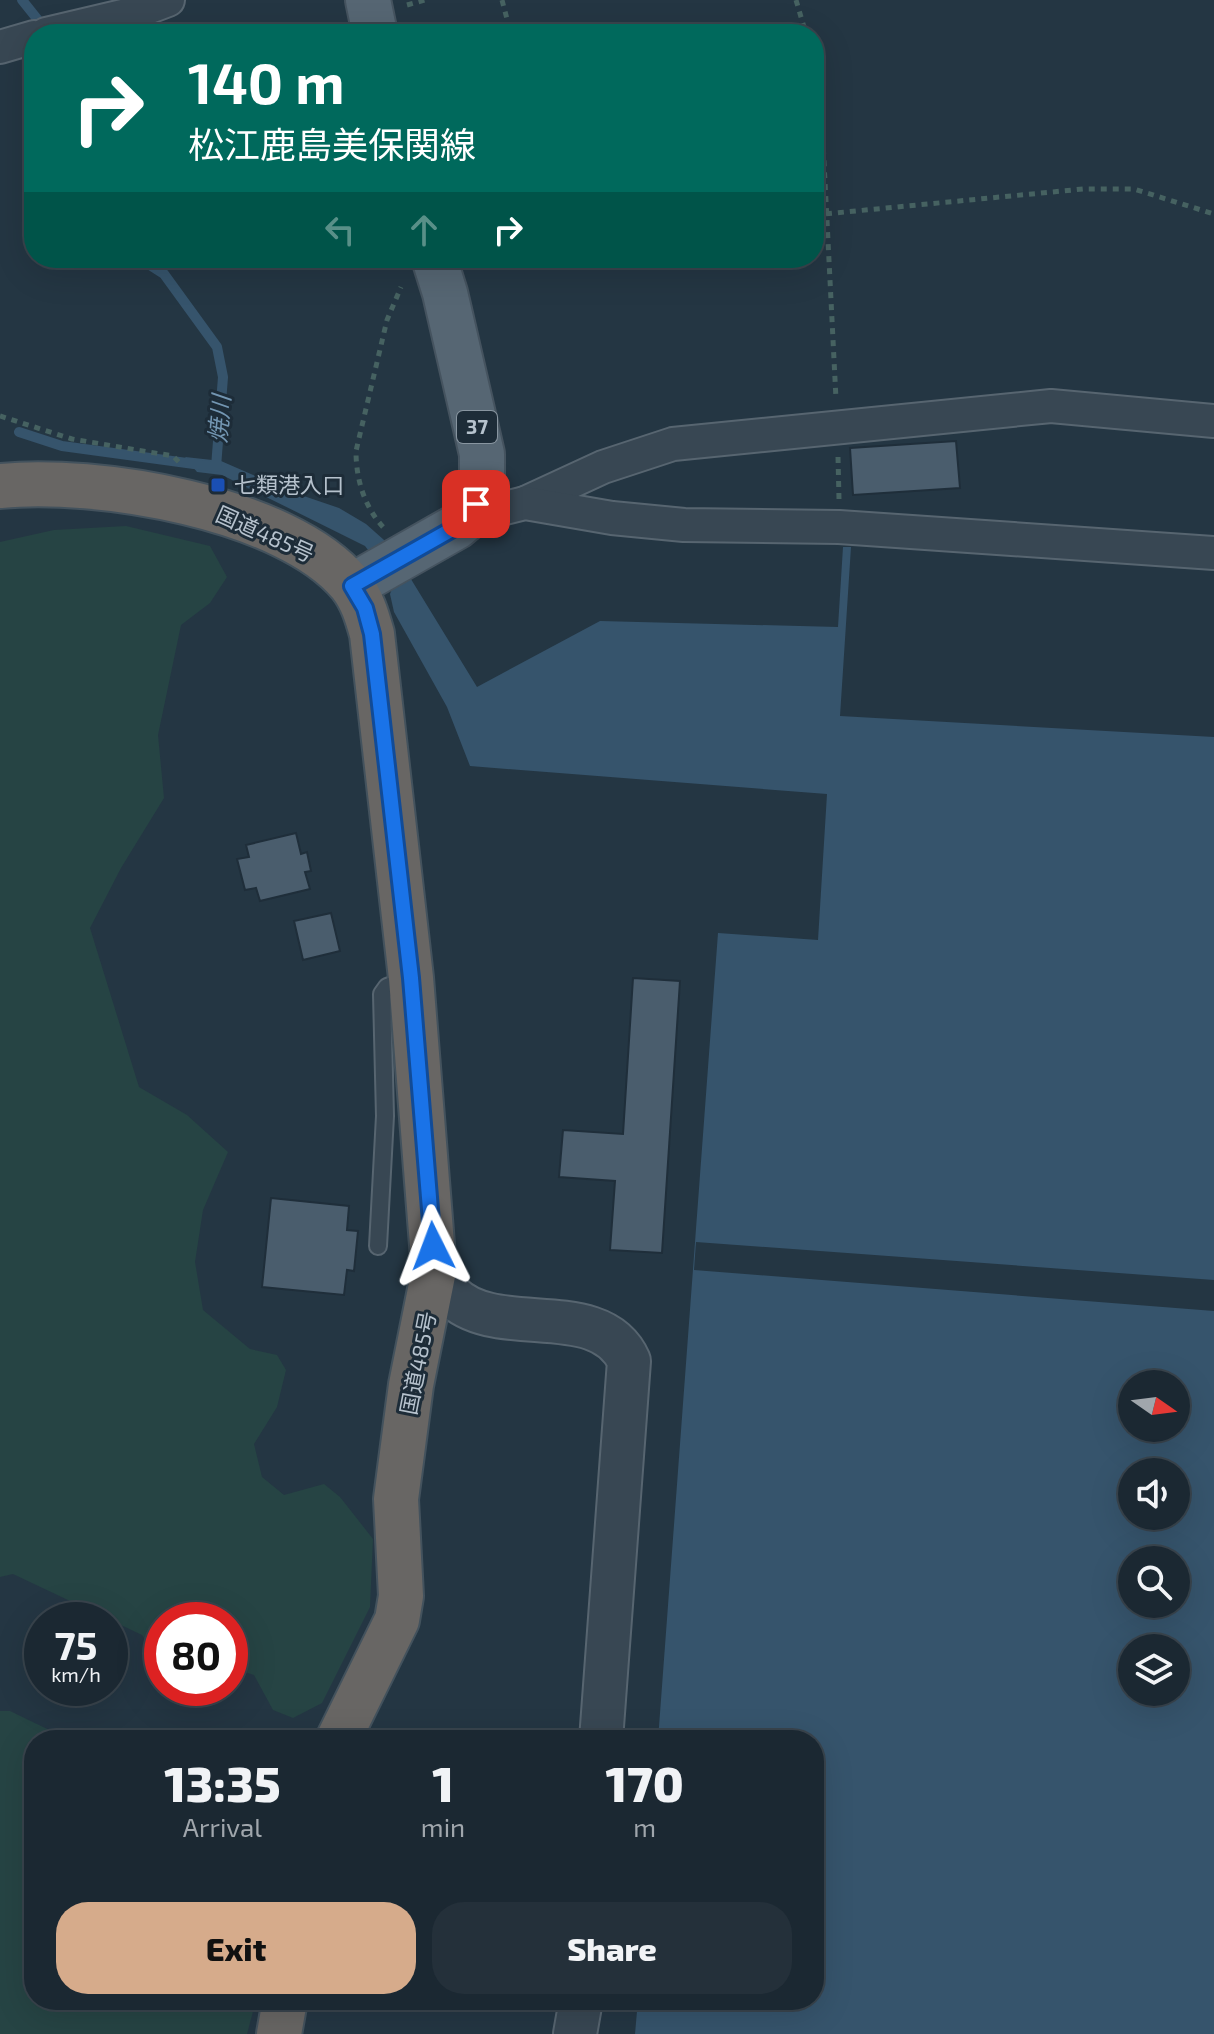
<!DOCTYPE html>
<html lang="en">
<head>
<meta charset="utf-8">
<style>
  :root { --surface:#1b2832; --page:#24303a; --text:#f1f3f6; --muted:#a0a6ac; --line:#39444d; --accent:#d6ab8b }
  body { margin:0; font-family:"Exo 2","Noto Sans JP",sans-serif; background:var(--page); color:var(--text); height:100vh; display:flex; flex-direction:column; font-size:30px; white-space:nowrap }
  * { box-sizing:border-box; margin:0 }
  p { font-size:26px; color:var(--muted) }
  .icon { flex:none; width:44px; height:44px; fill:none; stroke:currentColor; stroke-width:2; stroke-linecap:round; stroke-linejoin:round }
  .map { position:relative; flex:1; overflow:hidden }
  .panel { position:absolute; left:24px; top:1730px; width:800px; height:280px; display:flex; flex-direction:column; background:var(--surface); border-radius:32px; box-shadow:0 8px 32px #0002,0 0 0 2px var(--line) }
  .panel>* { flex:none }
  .hud { position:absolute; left:24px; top:24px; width:800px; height:244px; border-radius:32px; box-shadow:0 8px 32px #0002,0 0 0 2px var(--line); background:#00695c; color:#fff; overflow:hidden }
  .needle { width:52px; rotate:104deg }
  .tools { position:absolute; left:1118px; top:1370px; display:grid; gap:16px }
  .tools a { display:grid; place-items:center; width:72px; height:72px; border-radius:50%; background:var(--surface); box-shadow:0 8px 32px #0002,0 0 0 2px var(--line); font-size:40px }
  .speed { position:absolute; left:24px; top:1602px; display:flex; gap:16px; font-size:40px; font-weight:700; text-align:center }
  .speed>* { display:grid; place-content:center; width:104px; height:104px; border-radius:50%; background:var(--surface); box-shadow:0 8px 32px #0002,0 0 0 2px var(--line); line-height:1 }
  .speed small { font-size:20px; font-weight:400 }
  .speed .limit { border:12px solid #d22; background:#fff; color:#111 }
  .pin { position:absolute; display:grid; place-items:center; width:68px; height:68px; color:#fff; margin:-34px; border-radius:16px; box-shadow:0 4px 12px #0006 }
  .me { position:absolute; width:88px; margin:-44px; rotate:357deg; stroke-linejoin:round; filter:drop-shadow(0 0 6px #0008) }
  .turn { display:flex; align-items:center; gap:28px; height:168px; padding:0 32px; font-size:36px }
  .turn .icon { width:104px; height:104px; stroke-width:2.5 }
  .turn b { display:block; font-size:56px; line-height:68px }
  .lanes { display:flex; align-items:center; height:76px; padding:0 32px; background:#0003; justify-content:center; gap:40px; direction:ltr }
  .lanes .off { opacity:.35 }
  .eta { display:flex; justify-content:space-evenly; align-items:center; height:136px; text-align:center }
  .eta b { font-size:48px; font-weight:800; line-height:56px }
  .primary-button { display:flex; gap:16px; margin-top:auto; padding:16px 32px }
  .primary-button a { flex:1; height:92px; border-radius:32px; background:var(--accent); color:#111; font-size:32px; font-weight:800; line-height:92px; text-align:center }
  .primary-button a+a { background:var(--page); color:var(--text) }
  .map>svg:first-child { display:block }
  .green { fill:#264444 }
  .water { fill:#36546c; fill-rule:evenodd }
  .pier { fill:#243643 }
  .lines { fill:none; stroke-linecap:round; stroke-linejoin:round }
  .stream { stroke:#36546c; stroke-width:10 }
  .building { fill:#4a5d6d; stroke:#1f2e3a; stroke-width:2 }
  .service-casing { stroke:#576570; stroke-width:20 }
  .minor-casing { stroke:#576570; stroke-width:36 }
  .tertiary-casing { stroke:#576570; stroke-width:46 }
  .primary-casing { stroke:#45535f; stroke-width:48 }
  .trunk-casing { stroke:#43525d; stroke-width:48 }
  .path { stroke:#466261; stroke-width:5; stroke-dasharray:6 6; stroke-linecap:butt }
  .service { stroke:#384753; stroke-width:16 }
  .minor { stroke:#384753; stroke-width:32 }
  .tertiary { stroke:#384753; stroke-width:42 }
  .primary { stroke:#566673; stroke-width:44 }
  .trunk { stroke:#686664; stroke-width:44 }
  .route-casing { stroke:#114b97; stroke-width:20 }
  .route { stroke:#1a73e8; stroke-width:14 }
  .transit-dot { fill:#1a4fb4; stroke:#1d2c38; stroke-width:3 }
  .labels { text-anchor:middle; stroke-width:6; stroke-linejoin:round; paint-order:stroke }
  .shield { fill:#1d2c38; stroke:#8895a0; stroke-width:2 }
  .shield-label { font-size:20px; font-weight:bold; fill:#b6c2cd }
  .poi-label { font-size:22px; fill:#b6c2cd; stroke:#1d2c38; text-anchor:start }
  .street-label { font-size:22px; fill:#b6c2cd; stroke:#1d2c38 }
  .water-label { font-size:24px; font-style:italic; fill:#7396b2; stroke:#1d2c38 }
</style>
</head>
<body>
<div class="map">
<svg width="1214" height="2034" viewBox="0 0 1214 2034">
  <rect width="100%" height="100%" fill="#243643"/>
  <g class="green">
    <path d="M126,526L210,546L227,577L210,603L181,625L158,735L164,798L121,868L90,928L139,1087L187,1115L228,1152L203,1210L195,1262L203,1310L250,1349L277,1355L286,1370L277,1407L254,1444L262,1477L284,1495L324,1484L340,1497L373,1539L370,1607L322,1703L293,1718L273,1710L254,1675L236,1669L230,1673V1620H162V1664L142,1635L13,1574L0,1577V542L54,530Z"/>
    <path d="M0,1711H10L70,1740H34V2000H256L247,2034H0Z"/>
  </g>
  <path class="water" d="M185,457L221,461L292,492L339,508L366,524L384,540L406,571L477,687L600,621L838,627L843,547H851L840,716L1214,737V2034H635L638,2000H814V1740H658L718,933L818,940L827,794L470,766L447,707L394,612L390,594L394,584L365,546L222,475L197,472ZM1132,1384H1176V1428H1132ZM1132,1472H1176V1516H1132ZM1132,1560H1176V1604H1132ZM1132,1648H1176V1692H1132Z"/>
  <path class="pier" d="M696,1242L1214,1280V1311L694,1270Z"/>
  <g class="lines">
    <g class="stream">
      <path d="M22,0L46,30"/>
      <path d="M19,432L62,446L216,467L223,377L217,347L164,274L139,258"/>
    </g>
  </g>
  <g class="building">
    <path d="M956,441L960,488L853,495L850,448Z"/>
    <path d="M296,833L301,854L307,852L311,871L305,872L310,889L260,901L256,888L245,890L237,859L249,857L246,845Z"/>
    <path d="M331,913L340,951L303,960L294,921Z"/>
    <path d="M633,978L680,981L662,1253L610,1250L615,1181L559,1177L563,1130L623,1134Z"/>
    <path d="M271,1198L349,1206L347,1230L358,1231L354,1271L347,1270L344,1295L262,1287Z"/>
  </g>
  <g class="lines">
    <defs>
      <path id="service" d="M378,1246L385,1116L382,994L387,987L409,979"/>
      <g id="minor">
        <path d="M46,34L131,14L168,0"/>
        <path d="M0,47L34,37"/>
        <path d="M525,503L603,467L673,444L1051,406L1214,421"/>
        <path d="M468,517L525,503L612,518L684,525L839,527L1214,553"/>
      </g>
      <g id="tertiary">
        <path d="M434,1270C440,1278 445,1289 451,1295C496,1341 600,1296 629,1361L601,1740"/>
        <path d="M575,2034L581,2000"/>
      </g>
      <g id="primary">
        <path d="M368,0L375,34"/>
        <path d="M352,586L456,527L468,517L476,504L482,489V454L445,293L434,258"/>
      </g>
      <g id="trunk">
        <path d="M0,486C95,476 286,507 350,584C362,599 367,616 372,634L411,978L434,1270L411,1385L396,1499L401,1596L397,1620L338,1740"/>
        <path d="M279,2034L285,2000"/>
      </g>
    </defs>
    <use href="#service" class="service-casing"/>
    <use href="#minor" class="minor-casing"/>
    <use href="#tertiary" class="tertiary-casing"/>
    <use href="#primary" class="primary-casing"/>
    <use href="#trunk" class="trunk-casing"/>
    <g class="path">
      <path d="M502,0L511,34"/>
      <path d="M796,0L806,34"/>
      <path d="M407,5L425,0"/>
      <path d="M814,65L821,102L836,399"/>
      <path d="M814,215L1083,189H1134L1214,214"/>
      <path d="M0,416L72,439L173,456L179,462"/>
      <path d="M838,457L839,499"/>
      <path d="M383,527C364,506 356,479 356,451L387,320L401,287"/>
    </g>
    <use href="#service" class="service"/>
    <use href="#minor" class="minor"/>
    <use href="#tertiary" class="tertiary"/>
    <use href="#primary" class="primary"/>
    <use href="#trunk" class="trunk"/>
  </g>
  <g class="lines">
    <defs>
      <path id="route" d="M433,1246L411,978L372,634L365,608L352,586L456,527L468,517L476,504"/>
    </defs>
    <use href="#route" class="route-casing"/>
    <use href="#route" class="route"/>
  </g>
  <rect class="transit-dot" x="210" y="477" width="16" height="16" rx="4"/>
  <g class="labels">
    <rect class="shield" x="457" y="411" width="40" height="32" rx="6"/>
    <g class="shield-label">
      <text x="477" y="434">37</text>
    </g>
    <g class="poi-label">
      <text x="234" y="493">七類港入口</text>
    </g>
    <g class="street-label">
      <text transform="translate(265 534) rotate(24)" y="8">国道485号</text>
      <text transform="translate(418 1363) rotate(-79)" y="8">国道485号</text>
    </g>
    <g class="water-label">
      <text transform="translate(220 419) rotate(-85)" y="8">焼川</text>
    </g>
  </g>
</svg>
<div class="tools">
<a><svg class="needle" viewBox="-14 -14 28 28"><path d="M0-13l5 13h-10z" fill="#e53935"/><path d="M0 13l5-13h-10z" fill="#a0a6ac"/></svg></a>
<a><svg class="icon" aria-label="sound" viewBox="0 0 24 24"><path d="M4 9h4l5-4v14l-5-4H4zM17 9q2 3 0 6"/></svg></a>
<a><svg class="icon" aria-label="search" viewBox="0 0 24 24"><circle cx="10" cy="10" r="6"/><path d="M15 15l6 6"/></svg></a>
<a><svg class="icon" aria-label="layers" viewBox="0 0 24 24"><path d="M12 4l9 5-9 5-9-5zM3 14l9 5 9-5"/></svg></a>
</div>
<div class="speed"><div>75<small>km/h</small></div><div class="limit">80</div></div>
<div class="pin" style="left:476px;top:504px;background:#d93025"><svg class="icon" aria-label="arrive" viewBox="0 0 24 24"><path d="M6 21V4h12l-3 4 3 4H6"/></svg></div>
<svg class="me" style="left:433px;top:1246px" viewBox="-20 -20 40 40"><path d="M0-17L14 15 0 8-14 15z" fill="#1a73e8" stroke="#fff" stroke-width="4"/></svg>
<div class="hud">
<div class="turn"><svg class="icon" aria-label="right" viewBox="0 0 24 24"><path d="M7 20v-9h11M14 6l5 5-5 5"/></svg><div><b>140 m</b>松江鹿島美保関線</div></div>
<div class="lanes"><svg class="icon off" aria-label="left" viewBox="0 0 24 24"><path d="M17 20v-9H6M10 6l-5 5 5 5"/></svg><svg class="icon off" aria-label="ahead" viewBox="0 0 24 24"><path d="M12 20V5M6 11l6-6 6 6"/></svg><svg class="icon" aria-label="right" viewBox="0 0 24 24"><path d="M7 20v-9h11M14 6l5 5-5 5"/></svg></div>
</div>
<section class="panel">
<div class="eta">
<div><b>13:35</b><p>Arrival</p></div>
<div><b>1</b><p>min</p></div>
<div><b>170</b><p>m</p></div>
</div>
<div class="primary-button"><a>Exit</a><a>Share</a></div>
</section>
</div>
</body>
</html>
